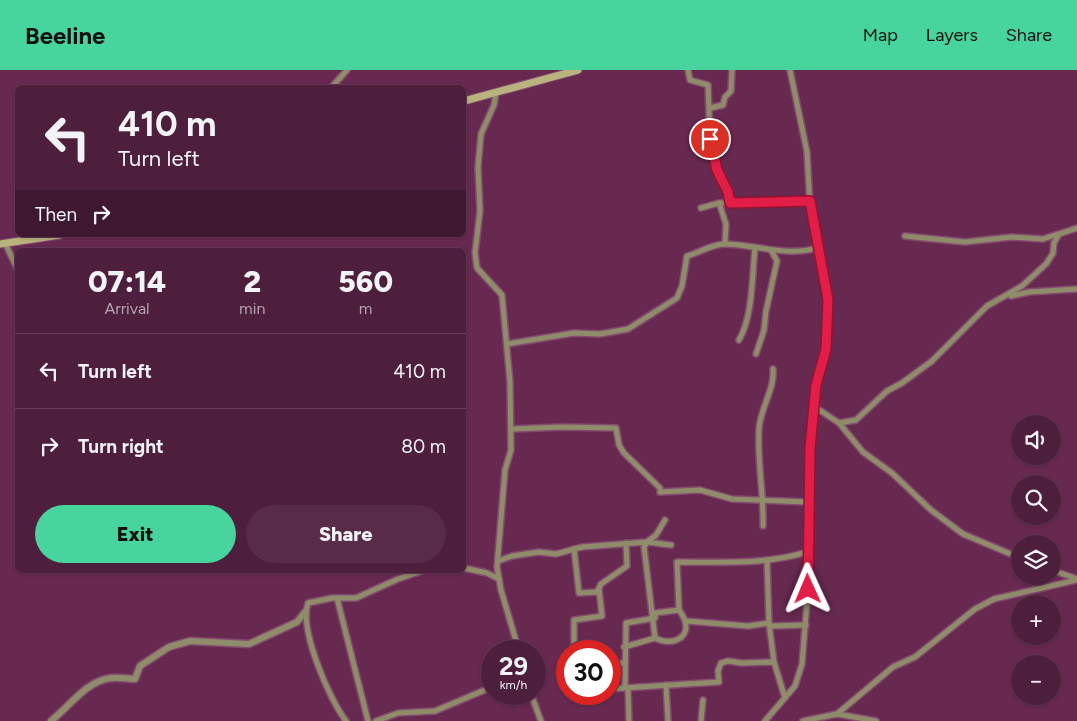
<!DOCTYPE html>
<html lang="en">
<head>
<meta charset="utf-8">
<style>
  :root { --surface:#4e1f3d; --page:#582c48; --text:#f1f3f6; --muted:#b3a2b0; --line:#653d57; --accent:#47d49d }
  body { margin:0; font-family:Figtree,sans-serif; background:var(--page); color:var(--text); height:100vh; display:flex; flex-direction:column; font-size:19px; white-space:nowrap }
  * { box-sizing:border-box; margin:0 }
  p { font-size:16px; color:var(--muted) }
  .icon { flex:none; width:28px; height:28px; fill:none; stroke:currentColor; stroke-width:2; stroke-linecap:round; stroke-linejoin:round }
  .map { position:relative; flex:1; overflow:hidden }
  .drawer { position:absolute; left:15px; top:178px; width:451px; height:325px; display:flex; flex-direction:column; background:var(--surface); border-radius:8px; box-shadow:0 1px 4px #0004,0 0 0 1px var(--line) }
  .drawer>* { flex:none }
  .top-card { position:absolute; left:15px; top:15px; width:451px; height:152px; border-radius:8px; box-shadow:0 1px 4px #0004,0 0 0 1px var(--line); background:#4e1f3d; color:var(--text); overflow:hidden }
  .tools { position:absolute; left:1011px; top:345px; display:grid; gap:10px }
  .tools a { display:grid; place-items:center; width:50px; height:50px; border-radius:50%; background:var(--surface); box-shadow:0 1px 4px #0004,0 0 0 1px var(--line); font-size:25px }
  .speed { position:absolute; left:481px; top:570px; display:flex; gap:10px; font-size:25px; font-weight:700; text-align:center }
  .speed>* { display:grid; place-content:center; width:65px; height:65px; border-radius:50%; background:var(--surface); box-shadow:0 1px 4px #0004,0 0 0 1px var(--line); line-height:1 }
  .speed small { font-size:12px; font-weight:400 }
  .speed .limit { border:8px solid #d22; background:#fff; color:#111 }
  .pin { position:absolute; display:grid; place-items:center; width:42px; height:42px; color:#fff; margin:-21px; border:2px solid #fff; border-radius:50%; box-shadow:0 1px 5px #0007 }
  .me { position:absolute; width:55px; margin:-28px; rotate:359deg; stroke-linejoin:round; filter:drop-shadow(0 0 4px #0008) }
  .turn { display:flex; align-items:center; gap:18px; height:105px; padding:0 20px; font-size:22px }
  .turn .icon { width:65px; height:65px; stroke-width:2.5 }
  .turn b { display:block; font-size:35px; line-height:42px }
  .then { display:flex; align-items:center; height:48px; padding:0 20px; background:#0003; gap:10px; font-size:19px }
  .eta { display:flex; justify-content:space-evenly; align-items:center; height:85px; text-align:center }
  .eta b { font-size:30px; font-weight:800; line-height:35px }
  .button { display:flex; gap:10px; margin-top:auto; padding:10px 20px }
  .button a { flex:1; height:58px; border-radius:30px; background:var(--accent); color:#111; font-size:20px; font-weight:800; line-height:58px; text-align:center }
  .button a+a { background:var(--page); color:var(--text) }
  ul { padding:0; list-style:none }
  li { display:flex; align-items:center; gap:15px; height:75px; padding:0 20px; border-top:1px solid var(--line) }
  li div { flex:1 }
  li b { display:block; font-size:19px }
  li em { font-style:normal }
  header { display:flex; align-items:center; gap:30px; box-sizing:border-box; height:70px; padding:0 25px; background:var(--accent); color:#111 }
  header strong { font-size:24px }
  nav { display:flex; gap:28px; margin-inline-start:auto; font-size:18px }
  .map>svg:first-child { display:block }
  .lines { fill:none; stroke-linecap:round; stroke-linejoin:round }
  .minor-casing { stroke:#834b6e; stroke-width:8 }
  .tertiary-casing { stroke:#834b6e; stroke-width:9 }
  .secondary-casing { stroke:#834b6e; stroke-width:9 }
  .minor { stroke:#8f8c6a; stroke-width:5 }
  .tertiary { stroke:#8f8c6a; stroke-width:6 }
  .secondary { stroke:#b9b47d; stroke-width:7 }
  .route-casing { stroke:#92132f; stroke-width:12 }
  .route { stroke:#e11d48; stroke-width:9 }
</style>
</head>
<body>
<header>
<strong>Beeline</strong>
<nav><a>Map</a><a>Layers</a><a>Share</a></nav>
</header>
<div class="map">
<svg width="1077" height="651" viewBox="0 0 1077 651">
  <rect width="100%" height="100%" fill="#682951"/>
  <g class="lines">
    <defs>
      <g id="minor">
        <path d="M688,0L690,10L708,15L710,69L717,100L728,122L730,133"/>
        <path d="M331,18L347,0"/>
        <path d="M496,23L494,35L481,64L478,97L480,141L475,183L477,198L502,225L510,312L511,380L505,400L497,497L501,520L519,581"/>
        <path d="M710,38L723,35L725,27L731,21L732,0"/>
        <path d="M719,133L726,154L725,174"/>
        <path d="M701,138L719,133L810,131"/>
        <path d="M905,166L965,172L1012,167L1043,169L1058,164"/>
        <path d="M5,173L18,200"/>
        <path d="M1011,226L1029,222L1077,219"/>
        <path d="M739,270C753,247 752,205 755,178"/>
        <path d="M507,274L574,263L600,264L628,259L677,228L682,216L687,186C698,183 713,174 724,174C753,174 791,188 819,177"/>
        <path d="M756,284L764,260L766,241L777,191L771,180"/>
        <path d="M815,337L839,353L856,350L887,321L902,313L932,291L987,236L1022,216L1046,194L1053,183L1054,173L1059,164L1077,158"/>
        <path d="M839,353L863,382L892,403L931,440L963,464L1020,488"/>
        <path d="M511,359L562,357L616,358L619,375L624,383L660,418"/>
        <path d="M660,422L700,420L732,429L809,432"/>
        <path d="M763,456C764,424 757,392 759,359C760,339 775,319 773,299"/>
        <path d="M671,475L647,472L644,477L655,568C674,578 698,565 679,540"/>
        <path d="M574,479L579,523L597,522L601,514L627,496L626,473"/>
        <path d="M498,491L512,486L539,482L556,484L582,477L647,472L656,465L665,450"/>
        <path d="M767,491L769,553"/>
        <path d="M464,498L487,503L499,509"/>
        <path d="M1052,500L1077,509"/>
        <path d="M337,528L368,651"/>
        <path d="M686,551L748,556L769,553L774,592"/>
        <path d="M770,556L806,555"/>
        <path d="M624,577L655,568"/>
        <path d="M574,581V550L602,546L599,519"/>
        <path d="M610,594L624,593"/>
        <path d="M666,615L668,651"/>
        <path d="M623,618L719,612L718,601L721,593L728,591L742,593L774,592L785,628"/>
        <path d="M628,618L629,651"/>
        <path d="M610,619L623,618L625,616L626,553L655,548V543L679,540L677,492C722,492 764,495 807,482"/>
        <path d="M531,624L541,651"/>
        <path d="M837,644L893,597L915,587L975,539L994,529L1077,510"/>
        <path d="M346,651C329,629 299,559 308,533L332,528H356L398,509L425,500"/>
        <path d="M376,651L398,643L435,641L492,617"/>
        <path d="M701,651L703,630"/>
        <path d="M765,651L795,616L802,594L808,519L810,379L816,315L826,279L827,258L828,230L810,136L807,82L790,0"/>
        <path d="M803,651L837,644L876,651"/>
      </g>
      <path id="tertiary" d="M51,651C70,636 86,611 111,608C118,607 127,609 135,609L140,596L169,577L190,571L249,574L297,552L305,542"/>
      <g id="secondary">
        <path d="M464,31L578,0"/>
        <path d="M0,174L60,165"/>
      </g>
    </defs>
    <use href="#minor" class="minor-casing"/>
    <use href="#tertiary" class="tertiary-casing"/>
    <use href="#secondary" class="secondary-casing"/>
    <use href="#minor" class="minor"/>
    <use href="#tertiary" class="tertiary"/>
    <use href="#secondary" class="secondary"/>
  </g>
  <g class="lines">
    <defs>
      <path id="route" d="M710,69L717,100L728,122L730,133L810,131L828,230L826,279L816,315L810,378L808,519"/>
    </defs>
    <use href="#route" class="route-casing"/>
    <use href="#route" class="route"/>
  </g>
</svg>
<div class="tools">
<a><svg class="icon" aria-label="sound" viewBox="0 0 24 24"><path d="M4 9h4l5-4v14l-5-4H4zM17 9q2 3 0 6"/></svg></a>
<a><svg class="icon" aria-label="search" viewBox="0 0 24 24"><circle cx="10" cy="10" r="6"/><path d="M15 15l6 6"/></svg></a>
<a><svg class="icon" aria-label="layers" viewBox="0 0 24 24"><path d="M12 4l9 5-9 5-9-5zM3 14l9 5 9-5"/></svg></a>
<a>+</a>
<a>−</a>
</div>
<div class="speed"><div>29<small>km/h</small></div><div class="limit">30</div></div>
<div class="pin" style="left:710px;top:69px;background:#d93025"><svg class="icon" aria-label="arrive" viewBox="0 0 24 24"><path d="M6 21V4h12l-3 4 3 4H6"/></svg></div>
<svg class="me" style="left:808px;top:519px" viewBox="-20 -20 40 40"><path d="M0-17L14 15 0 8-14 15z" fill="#e11d48" stroke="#fff" stroke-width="4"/></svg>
<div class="top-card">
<div class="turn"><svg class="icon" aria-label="left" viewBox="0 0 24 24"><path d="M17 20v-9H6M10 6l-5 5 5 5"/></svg><div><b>410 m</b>Turn left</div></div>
<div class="then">Then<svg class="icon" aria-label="right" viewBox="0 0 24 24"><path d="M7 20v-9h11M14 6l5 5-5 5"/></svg></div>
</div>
<section class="drawer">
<div class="eta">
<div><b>07:14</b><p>Arrival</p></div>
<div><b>2</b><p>min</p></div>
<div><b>560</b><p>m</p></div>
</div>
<ul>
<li><svg class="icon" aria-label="left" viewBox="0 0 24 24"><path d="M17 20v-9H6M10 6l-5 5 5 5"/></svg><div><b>Turn left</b></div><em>410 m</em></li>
<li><svg class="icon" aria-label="right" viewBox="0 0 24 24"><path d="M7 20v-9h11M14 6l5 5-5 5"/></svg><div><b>Turn right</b></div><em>80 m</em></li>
</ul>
<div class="button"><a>Exit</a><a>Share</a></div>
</section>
</div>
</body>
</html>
